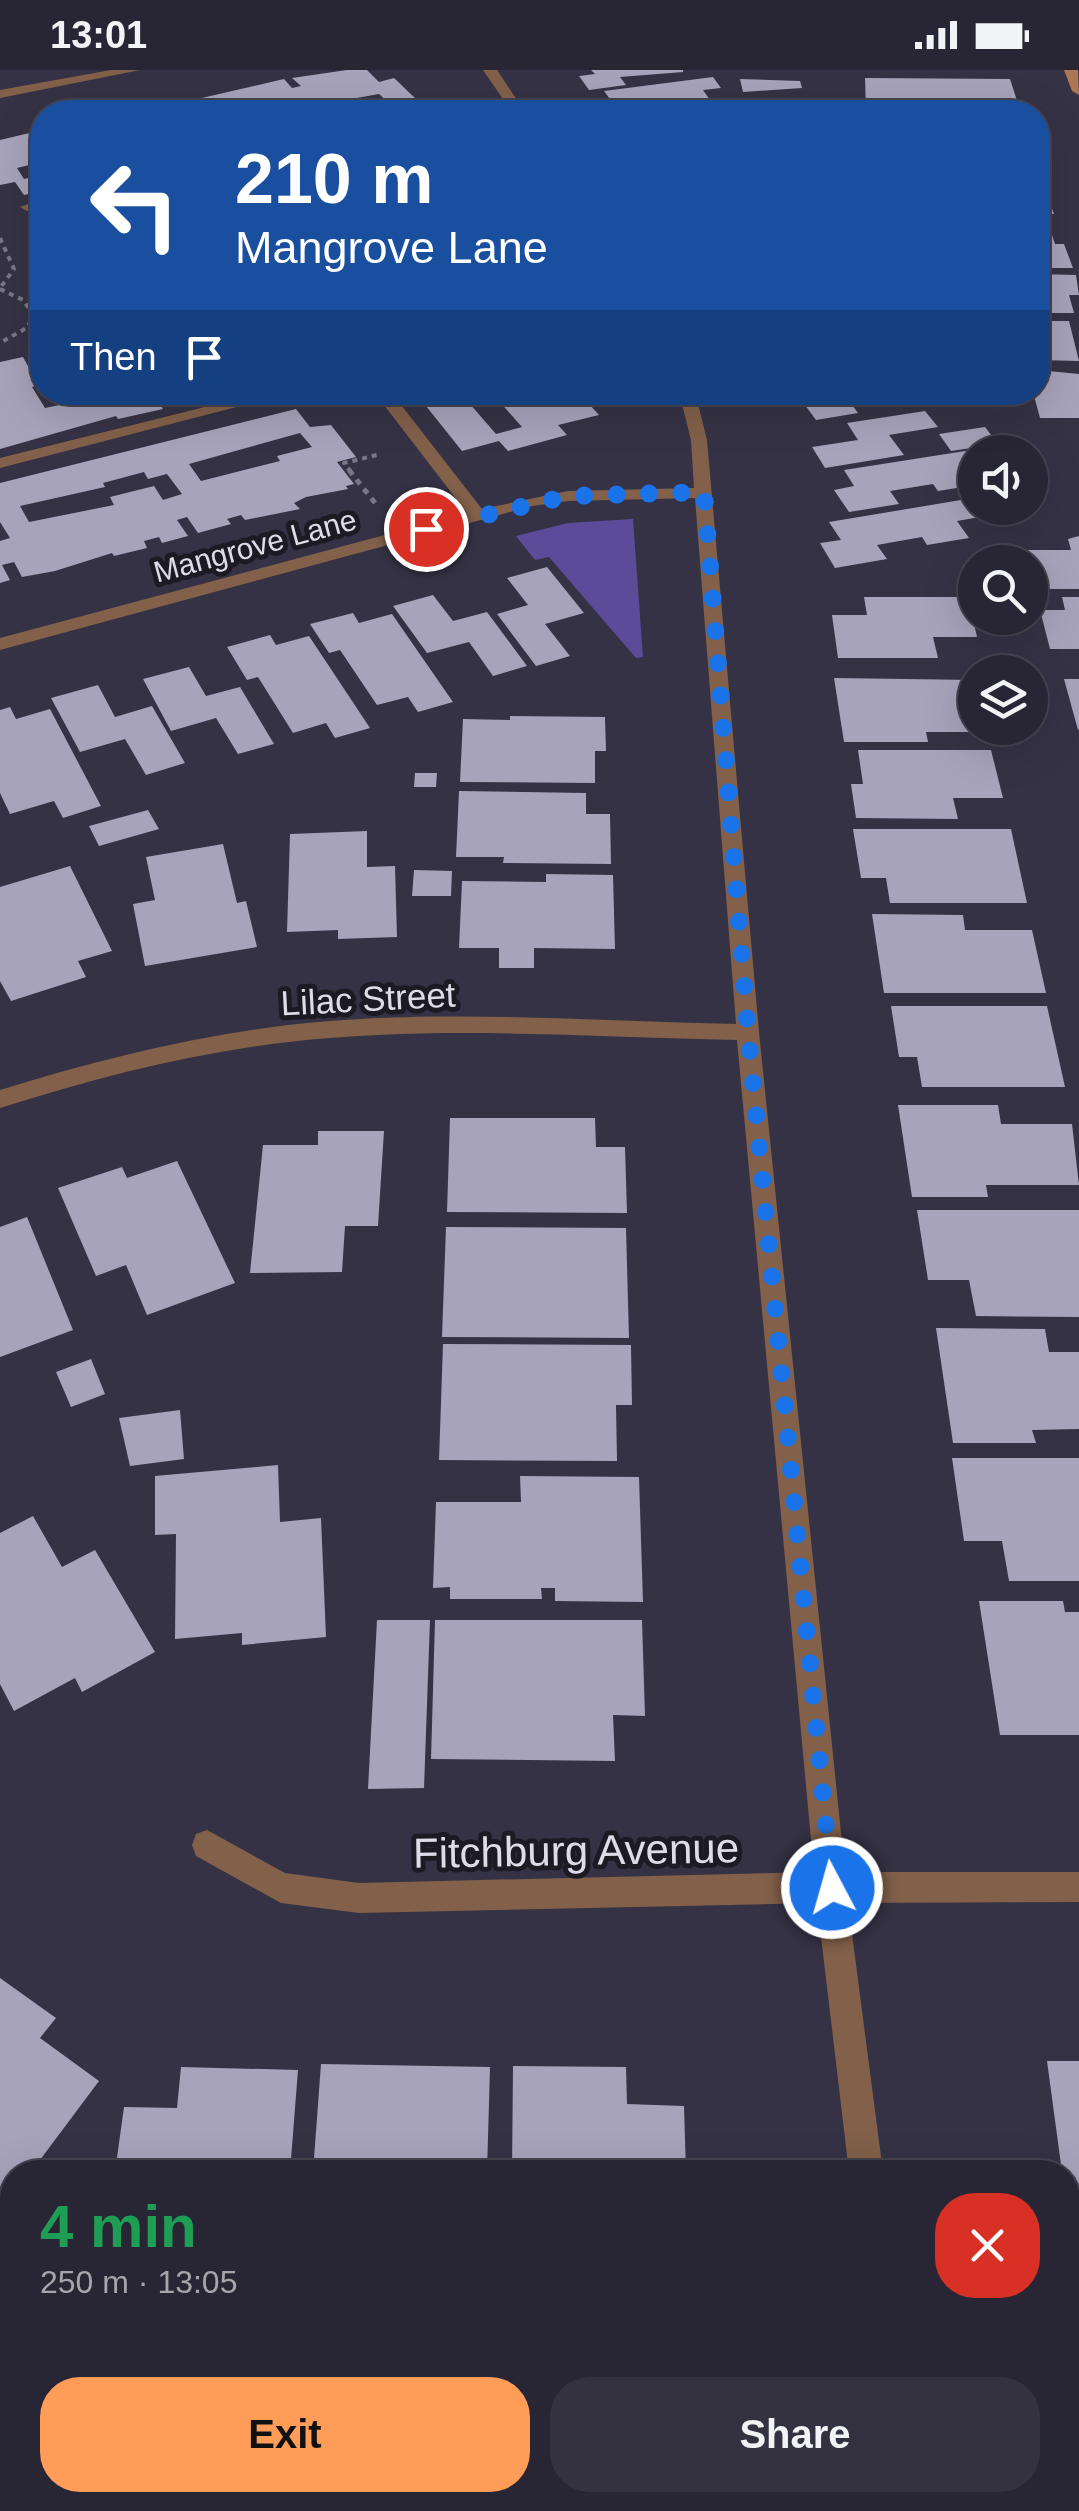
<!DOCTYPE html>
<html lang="en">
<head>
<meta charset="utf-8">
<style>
  :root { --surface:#282634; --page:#343240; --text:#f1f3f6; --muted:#a5a5ac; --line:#44434f; --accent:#fe9c58 }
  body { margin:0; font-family:Arial,sans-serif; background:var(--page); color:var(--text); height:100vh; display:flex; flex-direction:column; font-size:38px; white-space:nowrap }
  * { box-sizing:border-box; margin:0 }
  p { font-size:32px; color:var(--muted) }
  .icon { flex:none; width:55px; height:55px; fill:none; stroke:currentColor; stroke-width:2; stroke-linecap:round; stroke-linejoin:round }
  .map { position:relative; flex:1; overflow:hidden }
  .sheet { position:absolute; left:0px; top:2090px; width:1080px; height:352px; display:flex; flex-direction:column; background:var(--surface); border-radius:40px 40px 0 0; box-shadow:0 10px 40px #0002,0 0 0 2px var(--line) }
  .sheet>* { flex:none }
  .banner { position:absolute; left:30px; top:30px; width:1020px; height:305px; border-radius:40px; box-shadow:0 10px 40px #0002,0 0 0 2px var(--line); background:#1a4fa0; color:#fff; overflow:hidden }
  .fabs { position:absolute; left:958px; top:365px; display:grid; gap:20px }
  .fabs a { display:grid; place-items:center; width:90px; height:90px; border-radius:50%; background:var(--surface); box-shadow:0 10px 40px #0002,0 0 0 2px var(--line); font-size:50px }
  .pin { position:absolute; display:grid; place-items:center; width:85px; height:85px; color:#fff; margin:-42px; border:5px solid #fff; border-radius:50%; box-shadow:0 2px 10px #0007 }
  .me { position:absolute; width:110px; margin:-55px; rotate:354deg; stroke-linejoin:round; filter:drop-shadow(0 0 8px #0008) }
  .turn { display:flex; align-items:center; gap:35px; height:210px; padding:0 40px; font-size:45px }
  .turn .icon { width:130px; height:130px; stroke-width:2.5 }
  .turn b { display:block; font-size:70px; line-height:85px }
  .then { display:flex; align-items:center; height:95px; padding:0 40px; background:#0003; gap:20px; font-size:38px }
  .round { display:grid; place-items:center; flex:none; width:105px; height:105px; border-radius:40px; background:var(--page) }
  .head { display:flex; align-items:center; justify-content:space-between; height:170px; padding:0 40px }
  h1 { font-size:60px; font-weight:700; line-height:75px; color:#1e9e55 }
  .primary-button { display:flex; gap:20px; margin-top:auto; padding:20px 40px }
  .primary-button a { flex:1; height:115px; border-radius:40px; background:var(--accent); color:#111; font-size:40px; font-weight:700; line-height:115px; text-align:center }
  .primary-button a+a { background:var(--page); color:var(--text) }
  .status { display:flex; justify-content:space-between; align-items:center; height:70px; padding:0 50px; background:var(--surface); direction:ltr }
  .status svg { height:28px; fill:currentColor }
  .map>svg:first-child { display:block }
  .green { fill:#5b4b98 }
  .building { fill:#a6a3ba; fill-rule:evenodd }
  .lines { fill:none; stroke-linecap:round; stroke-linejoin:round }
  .path-far1 { stroke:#797687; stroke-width:4; stroke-dasharray:5 5; stroke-linecap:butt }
  .path { stroke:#797687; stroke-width:5; stroke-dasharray:6 6; stroke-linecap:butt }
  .minor { fill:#82604a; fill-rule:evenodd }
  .secondary { fill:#ac7653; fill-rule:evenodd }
  .route { stroke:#1a73e8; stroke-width:18; stroke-dasharray:0 32.4 }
  .labels { text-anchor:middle; stroke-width:10; stroke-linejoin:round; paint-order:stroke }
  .far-street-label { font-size:30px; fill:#dddce8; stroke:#1c1b24 }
  .street-label { font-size:35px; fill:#dddce8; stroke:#1c1b24 }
  .near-street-label { font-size:42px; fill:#dddce8; stroke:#1c1b24 }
</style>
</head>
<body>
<div class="status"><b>13:01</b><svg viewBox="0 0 49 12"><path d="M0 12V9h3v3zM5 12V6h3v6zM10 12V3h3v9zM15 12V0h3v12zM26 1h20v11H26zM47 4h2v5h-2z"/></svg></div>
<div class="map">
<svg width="1079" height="2441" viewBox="0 0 1079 2441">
  <rect width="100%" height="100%" fill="#353245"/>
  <path class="green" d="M633,449L643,587L636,588L549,487L535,490L516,466L568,453Z"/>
  <g class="building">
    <path d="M347,0H367L379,12L394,8L416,29L400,33L410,42H347L389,33L379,24L318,35L312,28L298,31L309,42H173L167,36L284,9L292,18L301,16L292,8Z"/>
    <path d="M591,0H683V2L620,7L626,15L589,20L579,6L595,4Z"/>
    <path d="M713,7L721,18L703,20L710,30L639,35L644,42H604L598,33L612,32L604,21Z"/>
    <path d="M865,8L1010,9L1020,40L866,39Z"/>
    <path d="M740,9L800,11L802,18L743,22Z"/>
    <path d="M734,34L741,42H691V40Z"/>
    <path d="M42,60V92L17,98L24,109L42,105V121L24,125L15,112L0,115V70Z"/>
    <path d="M1038,120H1045L1054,144H1042L1045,154H1038Z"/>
    <path d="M1038,162H1051L1055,174H1064L1073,198H1038Z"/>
    <path d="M1038,204L1076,205L1079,225H1069L1074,243H1038Z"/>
    <path d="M1038,251H1069L1079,291L1038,290Z"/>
    <path d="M42,280V314L32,317L45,338L103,326L105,329L152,322L163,339L118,349L116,346L0,379V292L23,287L29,298L42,295L33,282Z"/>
    <path d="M1038,300L1079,304V348H1040L1033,322H1038Z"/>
    <path d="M432,322H472L463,326L496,364L522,357L491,322H578L599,345L558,355L567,365L508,381L499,371L462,381L426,336L440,332Z"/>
    <path d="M813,322H933L937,327L850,332L858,343L816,350L802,331L817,329Z"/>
    <path d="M296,339L310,357L331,355L356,387L337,392L354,414L346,416L348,419L306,427L294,433L300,439L245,450L241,445L227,449L231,454L198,463L187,447L177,450L188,466L162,473L159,467L144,471L147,478L114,486L112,483L55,501L22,507L14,492L2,495L10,510L0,513V471L10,468L0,452V413ZM300,363L312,377L277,386L280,391L201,411L189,394ZM144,402L148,409L167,404L182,424L163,430L154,416L110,427L114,435L29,452L20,436L105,417L103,413Z"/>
    <path d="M925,341L938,357L889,365L904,385L825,398L812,377L858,370L847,353Z"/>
    <path d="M985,357L998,374L951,381L939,364Z"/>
    <path d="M978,379L981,382H975V397L967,399L975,415L938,421L933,414L890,421L899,434L849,442L834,420L854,416L844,400Z"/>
    <path d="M967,429L980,447L957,451L969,468L927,475L922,467L877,475L887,489L835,498L820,473L841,470L829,452Z"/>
    <path d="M1079,466V519H1038L1028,480H1071L1068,469Z"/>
    <path d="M547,497L584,543L545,554L570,586L536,596L497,544L528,535L507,508Z"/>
    <path d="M433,525L453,551L487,542L527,596L493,606L469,572L427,583L393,536Z"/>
    <path d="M864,527H968L977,567H933L938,588H838L832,545H867Z"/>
    <path d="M1062,527H1079V579H1050L1040,540H1065Z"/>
    <path d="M353,543L359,553L392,544L453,632L418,642L408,627L377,635L340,580L329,583L310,554Z"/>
    <path d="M270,565L276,575L309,566L370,658L335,668L326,653L293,663L258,607L247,610L227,577Z"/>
    <path d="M189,597L206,626L240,617L274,674L238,684L216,648L171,661L143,609Z"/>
    <path d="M834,608L975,610V658H989L990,662H926L928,672H844Z"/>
    <path d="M1064,609H1079V659L1078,660Z"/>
    <path d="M98,615L115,647L152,636L185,693L146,705L125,669L80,682L51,628Z"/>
    <path d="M10,637L16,649L50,639L101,736L63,748L54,731L10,744L0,723V640Z"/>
    <path d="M510,646L605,647L606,681H595V713L460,712L463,649L510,650Z"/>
    <path d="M858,680H991L1003,728H953L958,749L856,748L851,714H863Z"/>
    <path d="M415,703H437L436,717H414Z"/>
    <path d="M459,721L586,723V744H610L611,794L503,793L504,787H456Z"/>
    <path d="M148,740L159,759L99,776L89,756Z"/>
    <path d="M853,759H1011L1027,833H890L886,808H861Z"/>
    <path d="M367,761V797L395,796L397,867L338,869V860L287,862L290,764Z"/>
    <path d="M223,774L237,833L246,831L257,877L145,896L133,834L155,830L146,787Z"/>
    <path d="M70,796L112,881L78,891L86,907L11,931L0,911V817Z"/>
    <path d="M414,800L452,801L451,826H412Z"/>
    <path d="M546,804L613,805L615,879L534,878V898H499V878H459L462,811L546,812Z"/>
    <path d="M872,844L963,845L965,860H1032L1046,923H884Z"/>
    <path d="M891,936H1047L1065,1017H922L917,987H899Z"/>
    <path d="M898,1035H998L1001,1054H1072L1079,1115H986L988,1127H912Z"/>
    <path d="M450,1048H595L596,1077H625L627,1143L447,1142Z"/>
    <path d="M318,1061H384L378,1156H345L342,1202L250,1203L263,1075H318Z"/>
    <path d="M177,1091L235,1213L147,1245L126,1195L96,1206L58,1118L122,1097L127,1108Z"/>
    <path d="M917,1140H1079V1247L976,1246L969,1210H928Z"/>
    <path d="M27,1147L73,1260L0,1287V1157Z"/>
    <path d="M446,1157L626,1158L629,1268L442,1267Z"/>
    <path d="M936,1258L1045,1259L1049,1282H1079V1359L1032,1360L1036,1373H953Z"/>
    <path d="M443,1274L631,1275L632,1335H616L617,1391L439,1390Z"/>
    <path d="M91,1289L105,1324L71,1337L56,1302Z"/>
    <path d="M180,1340L184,1389L130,1396L119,1348Z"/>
    <path d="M952,1388H1079V1511H1009L1002,1471H964Z"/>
    <path d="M278,1395L280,1452L321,1448L326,1567L242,1575V1563L175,1569L176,1464L155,1465V1406Z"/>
    <path d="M520,1406L639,1407L643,1532L555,1531V1518H541L542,1529H450V1517L433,1518L436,1432H521Z"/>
    <path d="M33,1446L62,1497L95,1480L155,1582L82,1622L75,1608L14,1641L0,1614V1463Z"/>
    <path d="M979,1531H1063L1065,1542H1079V1665H1000Z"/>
    <path d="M377,1550H430L424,1718L368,1719Z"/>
    <path d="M435,1550H642L645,1646L613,1645L615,1691L431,1689Z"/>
    <path d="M0,1908L56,1948L40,1968L99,2011L31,2102H12V2128L0,2145Z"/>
    <path d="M1047,1991H1079V2173H1072L1068,2102H1062Z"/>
    <path d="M321,1994L490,1997L487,2102H313Z"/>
    <path d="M513,1996L626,1997L627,2034L684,2036L686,2102H512Z"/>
    <path d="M181,1997L298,2000L290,2102H115L124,2037L177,2038Z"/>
    <path d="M407,2430H559L563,2441H381Z"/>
  </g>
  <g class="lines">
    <g class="path-far1">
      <path d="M0,168L14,199L0,218"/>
      <path d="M0,219L23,230L33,244L28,257L0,273"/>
      <path d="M351,402L344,393L381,384"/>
    </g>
    <path class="path" d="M349,400L375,433"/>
    <g class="minor">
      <path d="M111,0H140L0,28V20Z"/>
      <path d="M483,0H497L525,42H469L505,32Z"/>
      <path d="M42,129V137L27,141L20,137Z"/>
      <path d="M265,322H295L0,398V388Z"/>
      <path d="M374,322H391L482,439L568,421L694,418L691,370L679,322H695L707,370L759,962L845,1802H1079V1832L848,1833L883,2102H849L817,1833L359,1843L281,1833L196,1786L192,1775L196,1764L207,1760L285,1803L359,1813L814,1802L737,970C589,967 437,955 289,972C190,983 95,1008 0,1038V1020C94,991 190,967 288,955C436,938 588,951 736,954L695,428L568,431L532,436L0,580V568L467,443Z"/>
      <path d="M859,2430H895L894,2441H858Z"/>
    </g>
    <path class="secondary" d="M1064,0H1078L1079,25L1072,21Z"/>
  </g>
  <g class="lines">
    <path class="route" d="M426,459L568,426L704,422L748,962L832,1818"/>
  </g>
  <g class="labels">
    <g class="far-street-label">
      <text transform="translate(255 476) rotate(-15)" y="10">Mangrove Lane</text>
    </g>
    <g class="street-label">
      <text transform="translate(368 929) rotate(-3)" y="12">Lilac Street</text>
    </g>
    <g class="near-street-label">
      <text transform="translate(576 1780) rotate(-1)" y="15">Fitchburg Avenue</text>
    </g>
  </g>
</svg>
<div class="fabs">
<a><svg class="icon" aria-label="sound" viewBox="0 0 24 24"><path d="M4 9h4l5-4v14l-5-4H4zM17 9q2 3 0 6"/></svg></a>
<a><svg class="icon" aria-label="search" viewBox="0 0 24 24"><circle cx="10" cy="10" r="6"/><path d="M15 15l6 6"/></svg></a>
<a><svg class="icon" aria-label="layers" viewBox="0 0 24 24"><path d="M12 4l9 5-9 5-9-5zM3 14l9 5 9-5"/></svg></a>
</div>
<div class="pin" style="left:426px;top:459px;background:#d93025"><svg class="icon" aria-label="arrive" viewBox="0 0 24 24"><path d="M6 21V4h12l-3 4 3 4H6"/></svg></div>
<svg class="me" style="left:832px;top:1818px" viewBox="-20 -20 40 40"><circle r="17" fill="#1a73e8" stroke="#fff" stroke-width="3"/><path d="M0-11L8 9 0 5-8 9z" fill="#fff"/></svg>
<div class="banner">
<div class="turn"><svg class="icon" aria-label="left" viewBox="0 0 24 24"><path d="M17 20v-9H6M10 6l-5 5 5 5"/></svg><div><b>210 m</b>Mangrove Lane</div></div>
<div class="then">Then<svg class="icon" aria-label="arrive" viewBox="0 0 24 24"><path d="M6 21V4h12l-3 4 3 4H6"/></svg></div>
</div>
<section class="sheet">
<div class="head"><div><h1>4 min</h1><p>250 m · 13:05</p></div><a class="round" style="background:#d93025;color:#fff"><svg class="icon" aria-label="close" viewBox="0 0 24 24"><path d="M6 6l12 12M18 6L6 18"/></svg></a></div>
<div class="primary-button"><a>Exit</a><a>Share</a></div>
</section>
</div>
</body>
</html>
